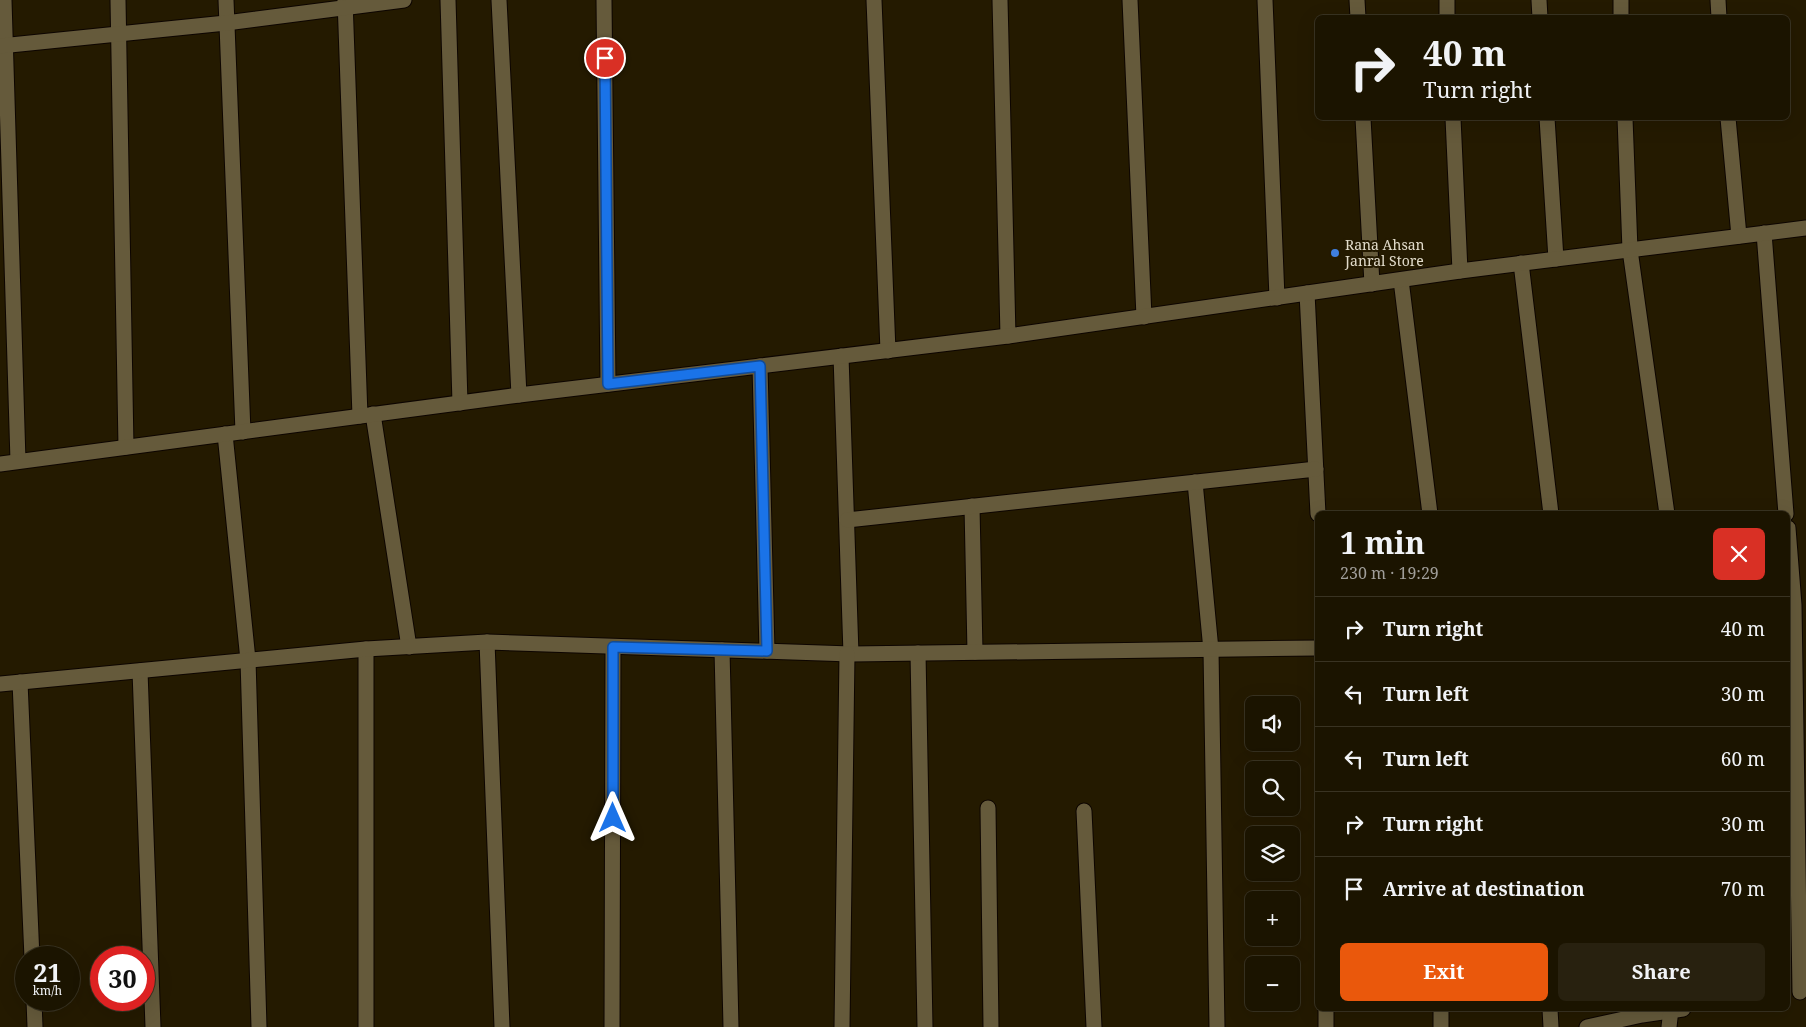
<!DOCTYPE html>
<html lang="en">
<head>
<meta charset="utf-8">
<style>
  :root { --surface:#1b1400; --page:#28210f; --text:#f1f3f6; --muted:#a09e99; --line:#393322; --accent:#ea580c }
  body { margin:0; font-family:"Noto Serif",serif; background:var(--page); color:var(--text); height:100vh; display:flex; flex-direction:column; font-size:19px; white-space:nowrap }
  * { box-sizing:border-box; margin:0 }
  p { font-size:16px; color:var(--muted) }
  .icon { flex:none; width:28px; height:28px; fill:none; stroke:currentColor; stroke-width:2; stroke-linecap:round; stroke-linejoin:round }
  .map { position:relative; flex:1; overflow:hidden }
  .details { position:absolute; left:1315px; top:511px; width:475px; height:500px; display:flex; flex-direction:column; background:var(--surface); border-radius:8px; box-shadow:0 5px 20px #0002,0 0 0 1px var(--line) }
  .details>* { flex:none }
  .banner { position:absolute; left:1315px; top:15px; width:475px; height:105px; border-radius:8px; box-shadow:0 5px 20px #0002,0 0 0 1px var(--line); background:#1b1400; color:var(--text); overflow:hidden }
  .tools { position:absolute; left:1245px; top:696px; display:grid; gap:10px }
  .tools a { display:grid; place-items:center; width:55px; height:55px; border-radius:8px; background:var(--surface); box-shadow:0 5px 20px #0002,0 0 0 1px var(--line); font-size:25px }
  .speed { position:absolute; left:15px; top:946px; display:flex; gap:10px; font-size:25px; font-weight:700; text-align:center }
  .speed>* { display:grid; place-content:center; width:65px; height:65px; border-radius:50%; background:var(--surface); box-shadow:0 5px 20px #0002,0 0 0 1px var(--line); line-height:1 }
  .speed small { font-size:12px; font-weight:400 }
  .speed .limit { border:8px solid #d22; background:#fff; color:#111 }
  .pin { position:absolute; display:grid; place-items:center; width:42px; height:42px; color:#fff; margin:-21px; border:2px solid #fff; border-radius:50%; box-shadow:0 1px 5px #0007 }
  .me { position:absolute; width:55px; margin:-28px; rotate:0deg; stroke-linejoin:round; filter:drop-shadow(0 0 4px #0008) }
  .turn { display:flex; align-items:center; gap:18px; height:105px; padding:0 25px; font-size:22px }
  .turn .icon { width:65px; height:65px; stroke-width:2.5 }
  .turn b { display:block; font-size:35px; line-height:42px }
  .round { display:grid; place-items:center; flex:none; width:52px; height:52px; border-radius:8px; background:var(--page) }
  .head { display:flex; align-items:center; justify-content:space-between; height:85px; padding:0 25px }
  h1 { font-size:30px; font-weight:700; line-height:38px }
  .cta { display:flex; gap:10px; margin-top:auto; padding:10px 25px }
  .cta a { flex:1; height:58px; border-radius:8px; background:var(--accent); color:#fff; font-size:20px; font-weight:700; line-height:58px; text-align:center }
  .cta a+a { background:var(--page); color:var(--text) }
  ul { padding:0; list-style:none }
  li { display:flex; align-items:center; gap:15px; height:65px; padding:0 25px; border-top:1px solid var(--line) }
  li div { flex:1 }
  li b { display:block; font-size:19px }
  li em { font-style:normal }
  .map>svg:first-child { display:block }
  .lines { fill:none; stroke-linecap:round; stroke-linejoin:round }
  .minor-casing { stroke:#0d0500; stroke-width:17 }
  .tertiary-casing { stroke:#0d0500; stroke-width:17 }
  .minor { stroke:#655a3b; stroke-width:15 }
  .tertiary { stroke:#655a3b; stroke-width:15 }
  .route-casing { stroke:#114b97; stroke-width:12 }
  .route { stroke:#1a73e8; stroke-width:9 }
  .shop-dot { fill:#3f7fe0; stroke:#241a00; stroke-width:2 }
  .labels { text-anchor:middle; stroke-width:4; stroke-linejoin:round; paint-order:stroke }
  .poi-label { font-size:14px; fill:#e2dccb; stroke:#241a00; text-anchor:start }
</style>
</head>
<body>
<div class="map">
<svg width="1806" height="1027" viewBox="0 0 1806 1027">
  <rect width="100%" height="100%" fill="#241a00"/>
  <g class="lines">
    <defs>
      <g id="minor">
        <path d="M4,0L18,461"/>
        <path d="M118,0L126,447"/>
        <path d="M226,0L243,432"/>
        <path d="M345,0L360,416"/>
        <path d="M448,0L460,403"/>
        <path d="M499,0L519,395"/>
        <path d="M604,0L608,384"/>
        <path d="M874,0L888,351"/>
        <path d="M1000,0L1008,336"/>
        <path d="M1130,0L1144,317"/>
        <path d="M1265,0L1277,298"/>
        <path d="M1357,0L1358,18"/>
        <path d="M1447,0V18"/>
        <path d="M1539,0L1540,18"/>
        <path d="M1621,0V18"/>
        <path d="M1718,0L1719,18"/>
        <path d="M0,46L226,23L404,0"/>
        <path d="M1363,118L1372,284"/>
        <path d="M1453,118L1460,271"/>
        <path d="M1547,118L1556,259"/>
        <path d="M1625,118L1630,250L1667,514"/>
        <path d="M1728,118L1739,236"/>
        <path d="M1764,233L1786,514"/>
        <path d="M1521,263L1551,514"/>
        <path d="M1401,280L1430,514"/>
        <path d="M1307,293L1318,514"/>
        <path d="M841,356L851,654"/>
        <path d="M760,366L767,651"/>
        <path d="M373,414L409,647"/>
        <path d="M225,434L248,660L259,1027"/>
        <path d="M1195,482L1211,650L1217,1027"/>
        <path d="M972,506L975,652"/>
        <path d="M847,520L1316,469"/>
        <path d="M1788,528L1794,605L1800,992"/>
        <path d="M487,642L502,1027"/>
        <path d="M366,649V1027"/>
        <path d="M722,650L731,1027"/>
        <path d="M918,653L925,1027"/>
        <path d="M140,671L153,1027"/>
        <path d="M20,682L32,958"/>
        <path d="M0,684L366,649L487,642L851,654L1318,648"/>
        <path d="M988,808L991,1027"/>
        <path d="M1084,811L1094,1027"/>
        <path d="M34,1000L35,1027"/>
        <path d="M1326,1009V1027"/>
        <path d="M1550,1009L1551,1027"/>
        <path d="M612,1027L613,647"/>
        <path d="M842,1027L847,654"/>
        <path d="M1441,1027V1009"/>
        <path d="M1587,1027L1642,1015L1683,1009"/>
        <path d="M1669,1027L1671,1009"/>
      </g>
      <path id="tertiary" d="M0,464L519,395L1008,336L1460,271L1806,228"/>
    </defs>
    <use href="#minor" class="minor-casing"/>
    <use href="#tertiary" class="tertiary-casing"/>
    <use href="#minor" class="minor"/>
    <use href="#tertiary" class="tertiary"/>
  </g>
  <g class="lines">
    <defs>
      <path id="route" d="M605,58L608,384L760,366L767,651L613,647V818"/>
    </defs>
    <use href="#route" class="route-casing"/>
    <use href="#route" class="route"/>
  </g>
  <circle class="shop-dot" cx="1335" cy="253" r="5"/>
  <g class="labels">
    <g class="poi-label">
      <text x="1345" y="250">Rana Ahsan<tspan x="1345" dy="16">Janral Store</tspan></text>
    </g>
  </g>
</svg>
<div class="tools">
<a><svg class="icon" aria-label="sound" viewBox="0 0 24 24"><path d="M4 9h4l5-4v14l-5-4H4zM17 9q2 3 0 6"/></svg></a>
<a><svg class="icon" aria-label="search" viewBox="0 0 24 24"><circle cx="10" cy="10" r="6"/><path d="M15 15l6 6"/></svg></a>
<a><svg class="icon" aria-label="layers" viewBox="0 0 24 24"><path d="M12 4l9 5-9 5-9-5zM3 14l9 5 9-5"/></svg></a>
<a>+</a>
<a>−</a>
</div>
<div class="speed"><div>21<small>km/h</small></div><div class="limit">30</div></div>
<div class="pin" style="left:605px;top:58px;background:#d93025"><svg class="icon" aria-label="arrive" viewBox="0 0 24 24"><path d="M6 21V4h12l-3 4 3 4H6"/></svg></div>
<svg class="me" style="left:613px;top:818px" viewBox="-20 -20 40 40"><path d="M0-17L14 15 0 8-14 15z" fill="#1a73e8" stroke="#fff" stroke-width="4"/></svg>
<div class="banner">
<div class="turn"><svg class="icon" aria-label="right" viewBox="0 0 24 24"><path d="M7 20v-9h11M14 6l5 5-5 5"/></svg><div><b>40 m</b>Turn right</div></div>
</div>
<section class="details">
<div class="head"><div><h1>1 min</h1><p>230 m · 19:29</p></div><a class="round" style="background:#d93025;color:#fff"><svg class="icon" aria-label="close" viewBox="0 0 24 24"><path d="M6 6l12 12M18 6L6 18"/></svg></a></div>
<ul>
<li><svg class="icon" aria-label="right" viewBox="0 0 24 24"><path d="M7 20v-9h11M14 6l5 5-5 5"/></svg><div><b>Turn right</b></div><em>40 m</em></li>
<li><svg class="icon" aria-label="left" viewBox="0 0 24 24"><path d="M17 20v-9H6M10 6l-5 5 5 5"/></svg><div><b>Turn left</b></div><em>30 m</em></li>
<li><svg class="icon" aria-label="left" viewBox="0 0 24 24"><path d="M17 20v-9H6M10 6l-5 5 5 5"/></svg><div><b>Turn left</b></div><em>60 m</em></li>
<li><svg class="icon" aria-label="right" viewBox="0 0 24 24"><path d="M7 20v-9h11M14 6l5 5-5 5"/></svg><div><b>Turn right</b></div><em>30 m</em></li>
<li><svg class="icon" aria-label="arrive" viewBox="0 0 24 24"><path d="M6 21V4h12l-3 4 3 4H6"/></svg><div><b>Arrive at destination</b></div><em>70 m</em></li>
</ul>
<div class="cta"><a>Exit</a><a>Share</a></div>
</section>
</div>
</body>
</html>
